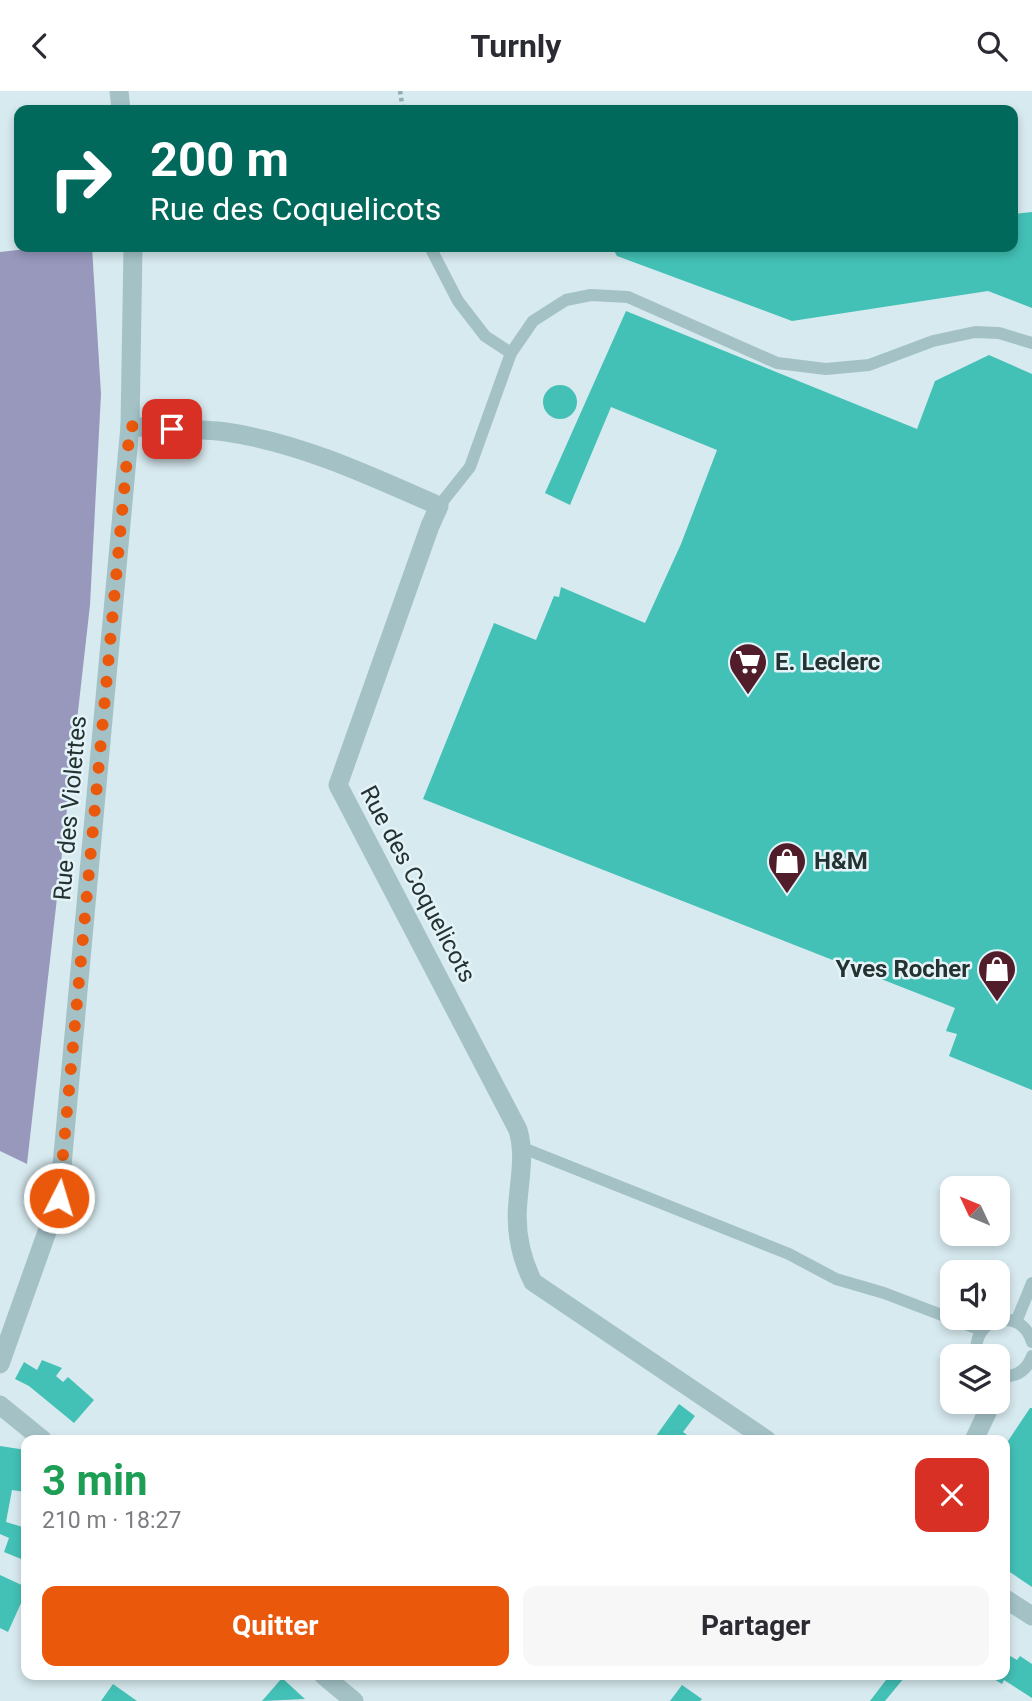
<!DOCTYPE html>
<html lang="fr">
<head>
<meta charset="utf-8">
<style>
  :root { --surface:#fff; --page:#f7f7f7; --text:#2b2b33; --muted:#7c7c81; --accent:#ea580c }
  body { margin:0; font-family:Roboto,sans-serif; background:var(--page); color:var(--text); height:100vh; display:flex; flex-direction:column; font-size:26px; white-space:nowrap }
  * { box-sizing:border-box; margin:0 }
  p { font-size:23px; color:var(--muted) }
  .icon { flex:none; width:38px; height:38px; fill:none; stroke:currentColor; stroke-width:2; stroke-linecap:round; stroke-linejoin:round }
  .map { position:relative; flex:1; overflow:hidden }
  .sheet { position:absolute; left:21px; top:1344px; width:989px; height:245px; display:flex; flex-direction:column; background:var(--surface); border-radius:14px; box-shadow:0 4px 10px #0003 }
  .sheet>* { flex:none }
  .banner { position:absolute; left:14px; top:14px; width:1004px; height:147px; border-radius:14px; box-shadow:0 4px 10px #0003; background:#00695c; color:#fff; overflow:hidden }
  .needle { width:46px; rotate:314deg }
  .controls { position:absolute; left:940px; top:1085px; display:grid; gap:14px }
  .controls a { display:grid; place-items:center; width:70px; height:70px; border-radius:14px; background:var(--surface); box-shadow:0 4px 10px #0003; font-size:35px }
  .pin { position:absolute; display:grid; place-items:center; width:60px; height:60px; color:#fff; margin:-30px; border-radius:14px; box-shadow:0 4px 10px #0006 }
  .me { position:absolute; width:77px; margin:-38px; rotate:5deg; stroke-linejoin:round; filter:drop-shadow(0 0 5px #0008) }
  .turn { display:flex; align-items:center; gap:24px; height:147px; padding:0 21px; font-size:32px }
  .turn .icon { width:91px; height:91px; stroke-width:2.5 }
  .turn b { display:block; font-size:49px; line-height:60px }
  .round { display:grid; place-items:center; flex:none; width:74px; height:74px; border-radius:14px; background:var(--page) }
  .overview { display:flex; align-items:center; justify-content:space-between; height:119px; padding:0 21px }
  h1 { font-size:42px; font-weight:700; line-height:52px; color:#1e9e55 }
  .cta { display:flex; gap:14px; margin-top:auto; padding:14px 21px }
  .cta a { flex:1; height:80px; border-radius:14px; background:var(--accent); color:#fff; font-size:28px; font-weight:700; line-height:80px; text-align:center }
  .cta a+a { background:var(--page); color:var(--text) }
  header { display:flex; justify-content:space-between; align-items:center; height:91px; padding:0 21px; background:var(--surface); font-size:32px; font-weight:700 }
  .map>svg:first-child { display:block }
  .green { fill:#9898bd }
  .building { fill:#43c1b6 }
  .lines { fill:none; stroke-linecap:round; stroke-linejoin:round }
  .path { stroke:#8eaeb2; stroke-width:4.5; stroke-dasharray:3.5 3.5; stroke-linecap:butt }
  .service { stroke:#a4c2c6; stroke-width:12 }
  .minor { stroke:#a4c2c6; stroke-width:19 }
  .tertiary { stroke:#a4c2c6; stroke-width:19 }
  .route { stroke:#ea580c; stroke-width:12; stroke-dasharray:0 21.6 }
  .labels { text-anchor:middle; stroke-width:5; stroke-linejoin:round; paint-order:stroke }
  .poi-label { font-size:24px; font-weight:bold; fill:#253232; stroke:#e3f3f8; text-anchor:start }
  .street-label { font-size:24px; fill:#253232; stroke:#e3f3f8 }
</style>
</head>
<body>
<header><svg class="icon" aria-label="back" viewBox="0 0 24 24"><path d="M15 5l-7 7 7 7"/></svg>Turnly<svg class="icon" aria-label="search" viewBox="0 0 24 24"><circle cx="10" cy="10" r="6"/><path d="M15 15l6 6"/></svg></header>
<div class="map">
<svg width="1032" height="1610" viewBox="0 0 1032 1610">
  <rect width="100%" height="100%" fill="#d7eaef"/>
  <path class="green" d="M44,156H92L101,303L90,514L27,1073L0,1060V161Z"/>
  <g class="building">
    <path d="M1032,121V217L988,200L792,230L617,165L612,156H1013V123Z"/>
    <path d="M626,220L917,338L935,290L989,264L1032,283V999L949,965L957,943L946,940L955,917L423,708L494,532L536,549L554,505L559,506L561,496L645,532L681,453L717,359L611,316L570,414L545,402Z"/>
    <circle cx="560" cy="311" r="17"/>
    <path d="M42,1269L62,1277L56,1285L63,1291L68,1286L94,1309L74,1332L29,1295L15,1288L24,1271L37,1279Z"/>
    <path d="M679,1313L695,1325L683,1341L694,1349H653Z"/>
    <path d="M1030,1317H1032V1496L1004,1477V1356Z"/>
    <path d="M0,1355L26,1359L25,1401L12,1399L6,1431L26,1437V1470L4,1461L9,1447L0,1443Z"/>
    <path d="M0,1484L26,1496V1501L8,1541L0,1537Z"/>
    <path d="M1007,1563L1017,1569L1020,1565L1032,1573V1607L1004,1589L1002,1593L992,1587L994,1584H1004V1567Z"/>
    <path d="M880,1584H900L904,1587L885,1610H870L886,1589Z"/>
    <path d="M282,1587L305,1608L262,1610Z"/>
    <path d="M113,1593L137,1610H101Z"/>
    <path d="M682,1594L702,1608L700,1610H670Z"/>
  </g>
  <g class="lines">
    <path class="path" d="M400,0L403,19"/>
    <g class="service">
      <path d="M430,156L458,210L485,245L511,262"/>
      <path d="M439,415L470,376L511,262L533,230L566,209L591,204L628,206L777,272L826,278L869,274L933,250L975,241L999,242L1032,252"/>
      <path d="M523,1057L789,1163L836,1188L884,1202L981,1239"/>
      <path d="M1016,1231L1032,1192"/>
      <path d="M977,1265C970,1226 1021,1214 1032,1251"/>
      <path d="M998,1285C1014,1287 1026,1281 1032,1265"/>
    </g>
    <g class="minor">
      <path d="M130,335C162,339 195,337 226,341C301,352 371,385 439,415L430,435L338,694L518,1039C525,1063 520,1085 518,1110C515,1138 521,1167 533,1191L767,1349"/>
      <path d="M0,1314L43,1349"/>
      <path d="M974,1349L992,1311"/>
      <path d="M1004,1507L1032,1525"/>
      <path d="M323,1584L354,1610"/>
    </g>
    <g class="tertiary">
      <path d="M119,0L121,19"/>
      <path d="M0,1273L59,1107L130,335L133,156"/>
    </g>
  </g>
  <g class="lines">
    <path class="route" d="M59,1107L130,335L172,338"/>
  </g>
  <defs>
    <symbol id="supermarket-pin" viewBox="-11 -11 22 30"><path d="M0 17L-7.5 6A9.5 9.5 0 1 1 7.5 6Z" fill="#511d2b" stroke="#e3f3f8"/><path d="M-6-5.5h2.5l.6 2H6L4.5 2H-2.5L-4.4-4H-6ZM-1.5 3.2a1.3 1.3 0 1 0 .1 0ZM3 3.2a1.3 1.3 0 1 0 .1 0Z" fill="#fff"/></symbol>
    <symbol id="shop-pin" viewBox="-11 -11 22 30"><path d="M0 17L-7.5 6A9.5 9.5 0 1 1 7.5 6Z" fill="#511d2b" stroke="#e3f3f8"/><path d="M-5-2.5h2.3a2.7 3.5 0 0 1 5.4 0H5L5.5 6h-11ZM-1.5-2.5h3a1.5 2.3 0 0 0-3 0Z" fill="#fff"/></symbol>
  </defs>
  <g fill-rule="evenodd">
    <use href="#supermarket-pin" x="726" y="549" width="44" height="60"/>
    <use href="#shop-pin" x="765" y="748" width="44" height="60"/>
    <use href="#shop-pin" x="975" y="856" width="44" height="60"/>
  </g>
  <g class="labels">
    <g class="poi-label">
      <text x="775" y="579">E. Leclerc</text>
      <text x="814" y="778">H&amp;M</text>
      <text x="970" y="886" text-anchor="end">Yves Rocher</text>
    </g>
    <g class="street-label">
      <text transform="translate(70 717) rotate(-85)" y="8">Rue des Violettes</text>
      <text transform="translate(418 793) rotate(62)" y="8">Rue des Coquelicots</text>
    </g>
  </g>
</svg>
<div class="controls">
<a><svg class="needle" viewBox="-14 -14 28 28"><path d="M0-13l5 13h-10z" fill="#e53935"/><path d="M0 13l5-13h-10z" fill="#7c7c81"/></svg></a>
<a><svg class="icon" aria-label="sound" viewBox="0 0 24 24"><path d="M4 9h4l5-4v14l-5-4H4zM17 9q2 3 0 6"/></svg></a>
<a><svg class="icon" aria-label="layers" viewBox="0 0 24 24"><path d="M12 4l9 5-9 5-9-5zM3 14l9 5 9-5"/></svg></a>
</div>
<div class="pin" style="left:172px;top:338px;background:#d93025"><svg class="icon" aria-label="arrive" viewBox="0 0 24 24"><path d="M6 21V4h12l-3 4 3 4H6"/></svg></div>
<svg class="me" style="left:59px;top:1107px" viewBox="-20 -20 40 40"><circle r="17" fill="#ea580c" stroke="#fff" stroke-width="3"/><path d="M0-11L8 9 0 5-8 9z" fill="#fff"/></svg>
<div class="banner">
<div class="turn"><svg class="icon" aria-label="right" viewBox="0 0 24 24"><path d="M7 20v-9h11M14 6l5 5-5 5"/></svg><div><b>200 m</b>Rue des Coquelicots</div></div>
</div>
<section class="sheet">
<div class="overview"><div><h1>3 min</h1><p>210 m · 18:27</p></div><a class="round" style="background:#d93025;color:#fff"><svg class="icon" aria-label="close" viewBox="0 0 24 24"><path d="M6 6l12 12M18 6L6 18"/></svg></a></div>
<div class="cta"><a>Quitter</a><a>Partager</a></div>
</section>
</div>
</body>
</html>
